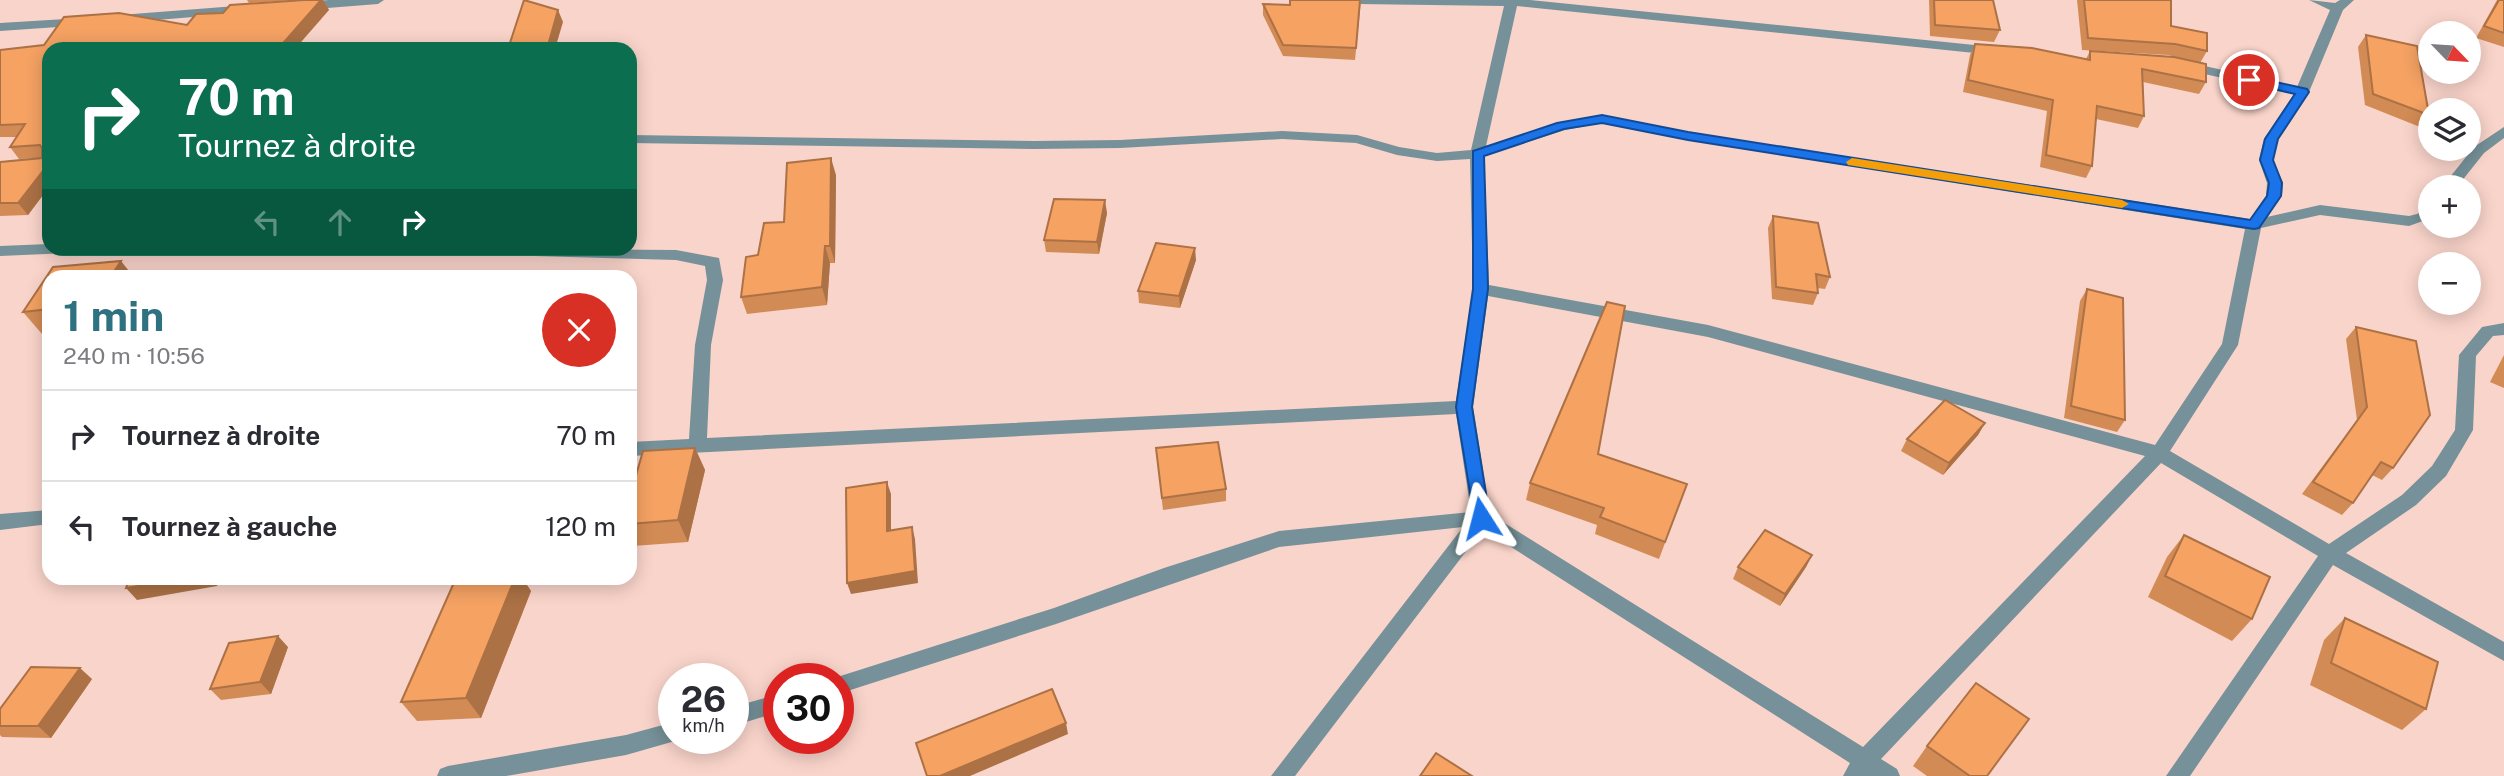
<!DOCTYPE html>
<html lang="fr">
<head>
<meta charset="utf-8">
<style>
  :root { --surface:#fff; --page:#f2f2f3; --text:#2b2b33; --muted:#7c7c81; --line:#e1e1e2; --accent:#2e7282 }
  body { margin:0; font-family:"Public Sans",sans-serif; background:var(--page); color:var(--text); height:100vh; display:flex; flex-direction:column; font-size:26px; white-space:nowrap }
  * { box-sizing:border-box; margin:0 }
  p { font-size:23px; color:var(--muted) }
  .icon { flex:none; width:38px; height:38px; fill:none; stroke:currentColor; stroke-width:2; stroke-linecap:round; stroke-linejoin:round }
  .map { position:relative; flex:1; overflow:hidden }
  .details { position:absolute; left:42px; top:270px; width:595px; height:315px; display:flex; flex-direction:column; background:var(--surface); border-radius:21px; box-shadow:0 4px 18px #0003 }
  .details>* { flex:none }
  .banner { position:absolute; left:42px; top:42px; width:595px; height:214px; border-radius:21px; box-shadow:0 4px 18px #0003; background:#0b6e4f; color:#fff; overflow:hidden }
  .needle { width:46px; rotate:115deg }
  .fabs { position:absolute; left:2418px; top:21px; display:grid; gap:14px }
  .fabs a { display:grid; place-items:center; width:63px; height:63px; border-radius:50%; background:var(--surface); box-shadow:0 4px 18px #0003; font-size:35px }
  .speed { position:absolute; left:658px; top:663px; display:flex; gap:14px; font-size:35px; font-weight:700; text-align:center }
  .speed>* { display:grid; place-content:center; width:91px; height:91px; border-radius:50%; background:var(--surface); box-shadow:0 4px 18px #0003; line-height:1 }
  .speed small { font-size:18px; font-weight:400 }
  .speed .limit { border:10px solid #d22; background:#fff; color:#111 }
  .pin { position:absolute; display:grid; place-items:center; width:60px; height:60px; color:#fff; margin:-30px; border:4px solid #fff; border-radius:50%; box-shadow:0 2px 7px #0007 }
  .me { position:absolute; width:77px; margin:-38px; rotate:351deg; stroke-linejoin:round; filter:drop-shadow(0 0 5px #0008) }
  .turn { display:flex; align-items:center; gap:24px; height:147px; padding:0 21px; font-size:32px }
  .turn .icon { width:91px; height:91px; stroke-width:2.5 }
  .turn b { display:block; font-size:49px; line-height:60px }
  .lanes { display:flex; align-items:center; height:66px; padding:0 21px; background:#0003; justify-content:center; gap:35px; direction:ltr }
  .lanes .off { opacity:.35 }
  .round { display:grid; place-items:center; flex:none; width:74px; height:74px; border-radius:37px; background:var(--page) }
  .head { display:flex; align-items:center; justify-content:space-between; height:119px; padding:0 21px }
  h1 { font-size:42px; font-weight:700; line-height:52px; color:var(--accent) }
  ul { padding:0; list-style:none }
  li { display:flex; align-items:center; gap:21px; height:91px; padding:0 21px; border-top:2px solid var(--line) }
  li div { flex:1 }
  li b { display:block; font-size:26px }
  li em { font-style:normal }
  .map>svg:first-child { display:block }
  .lines { fill:none; stroke-linecap:round; stroke-linejoin:round }
  .minor { fill:#769199; fill-rule:evenodd }
  .wall { fill:#d38b55 }
  .shaded-wall { fill:#ac7145 }
  .building { fill:#f5a263; stroke:#ac7145; stroke-width:2 }
  .route { fill:#1a73e8; stroke:#114b97; stroke-width:2 }
  .slow { fill:#f59e0b }
</style>
</head>
<body>
<div class="map">
<svg width="2504" height="776" viewBox="0 0 2504 776">
  <rect width="100%" height="100%" fill="#f9d4ca"/>
  <g class="lines">
    <g class="minor">
      <path d="M329,0H384L378,4L302,10L296,6L302,2Z"/>
      <path d="M1352,0H1530L1994,47L2001,51L1994,55L1517,6L1486,146L1557,123L1602,115L1688,132L2250,219L2266,196L2267,183L2259,160L2264,139L2294,94L2178,68L2176,65L2183,61L2297,87L2330,10L2309,0L2335,3L2340,0H2354L2343,10L2309,92L2278,139L2273,160L2283,183L2282,196L2267,217L2320,205L2409,216L2417,214L2431,204V218L2409,226L2320,215L2261,228L2238,345L2170,451L2329,544L2402,495L2432,466L2455,430L2459,355L2482,327L2504,323V335L2493,336L2476,356L2473,430L2446,476L2416,505L2346,553L2504,642V661L2333,565L2190,776H2166L2318,556L2161,463L1881,759L1897,769L1900,776H1843L1850,763L1483,529L1295,776H1271L1463,527L1279,547L1056,624L838,694V679H831L1054,608L1164,568L1279,531L1471,512L1456,414L630,456V442L689,439L695,345L707,280L705,266L676,260L428,253L420,248L676,250L719,258L723,280L711,345L707,438L1456,401L1473,289L1470,159L1437,161L1397,155L1356,143L1282,139L1120,148L1034,149L630,143V135L1034,141L1120,140L1282,131L1357,135L1399,147L1437,153L1471,150L1504,6L1358,4ZM1602,123L1688,140L2245,229L2222,344L2155,445L1708,325L1489,285L1484,156L1565,130ZM1488,296L1708,337L2145,456L1863,747L1490,514L1473,407Z"/>
      <path d="M249,5L255,9L254,12L120,23L113,19L120,15Z"/>
      <path d="M82,18L87,19V25L0,31V23Z"/>
      <path d="M2504,127V138L2484,153L2457,187H2442L2474,147Z"/>
      <path d="M49,244V248H77L69,253L0,256V246Z"/>
      <path d="M49,510V524L0,530V514Z"/>
      <path d="M779,694V712L733,726V707Z"/>
      <path d="M674,722V738L682,739L626,755L506,776H437L440,769L448,766L626,735Z"/>
    </g>
  </g>
  <g class="wall">
    <path d="M247,0H295L249,3Z"/>
    <path d="M304,0H323L329,10L49,49V187L28,215L0,216V162L42,158L19,159L10,147L17,137H0V50L44,45L187,25L223,13Z"/>
    <path d="M1361,0L1355,60L1283,56L1263,15V4L1290,5Z"/>
    <path d="M1929,0H1993L2000,30L1994,42L1930,36Z"/>
    <path d="M2077,0H2171V26L2207,51L2200,63L2168,55L2082,50Z"/>
    <path d="M2497,0H2504V47L2476,38Z"/>
    <path d="M2366,35L2429,115L2420,127L2365,105L2358,47Z"/>
    <path d="M1975,44L2086,59L2090,51L2206,82L2199,94L2143,82L2144,116L2138,128L2096,119L2092,166L2086,178L2040,167L2047,111L1963,92L1970,55Z"/>
    <path d="M836,175L835,263H830L827,305L747,314L741,297L784,222Z"/>
    <path d="M1107,213L1099,254L1046,252L1044,240Z"/>
    <path d="M1773,216L1830,277L1825,289L1817,288L1818,293L1813,305L1772,299L1768,228Z"/>
    <path d="M1196,260L1180,308L1139,303L1138,291Z"/>
    <path d="M49,276V334H42L23,312Z"/>
    <path d="M2087,289L2125,420L2117,432L2064,418L2080,301Z"/>
    <path d="M2356,327L2393,468L2382,480L2372,475L2353,503L2342,515L2302,494L2357,420L2346,339Z"/>
    <path d="M2504,355V388L2490,382Z"/>
    <path d="M1985,423L1978,435L1943,475L1901,451L1907,439Z"/>
    <path d="M695,448L705,470L688,542L633,546L630,540V496Z"/>
    <path d="M1156,448L1226,489V501L1163,510Z"/>
    <path d="M1598,454L1687,484L1659,559L1595,534L1597,525L1526,500L1530,483Z"/>
    <path d="M2184,535L2252,619L2232,641L2148,597L2167,557Z"/>
    <path d="M1812,555L1806,567L1780,606L1733,579L1738,567Z"/>
    <path d="M456,578H522L531,591L481,718L417,721L401,702Z"/>
    <path d="M2345,618L2426,709L2402,730L2310,685L2324,640Z"/>
    <path d="M288,647L271,694L221,700L210,689Z"/>
    <path d="M92,679L51,738L2,737L0,735V709Z"/>
    <path d="M1927,746L1987,776H1927L1913,766Z"/>
  </g>
  <g class="shaded-wall">
    <path d="M321,0H323L329,10L295,49H278Z"/>
    <path d="M558,10L563,22L555,49H547Z"/>
    <path d="M831,158L836,175L835,263L830,246Z"/>
    <path d="M49,163V187L28,215L18,203Z"/>
    <path d="M1105,200L1107,213L1099,254L1097,242Z"/>
    <path d="M825,246L830,263L827,305L822,287Z"/>
    <path d="M1195,248L1196,260L1180,308L1179,296Z"/>
    <path d="M121,261L133,276H111Z"/>
    <path d="M1985,423L1978,435L1943,475L1949,463Z"/>
    <path d="M695,448L705,470L688,542L678,520Z"/>
    <path d="M887,482L891,494V543L887,531Z"/>
    <path d="M912,527L915,539L918,583L851,594L847,583Z"/>
    <path d="M1812,555L1806,567L1780,606L1785,594Z"/>
    <path d="M188,578H220L217,586L137,600L126,588Z"/>
    <path d="M508,578H522L531,591L481,718L466,698Z"/>
    <path d="M278,636L288,647L271,694L260,682Z"/>
    <path d="M80,668L92,679L51,738L38,726Z"/>
    <path d="M1066,723L1068,734L970,776H940Z"/>
  </g>
  <g class="building">
    <path d="M304,0H321L278,49H49V163L18,203H0V162L42,158V148L40,145L10,147L25,124L0,125V50L44,45L64,17L119,13L187,25L196,14L223,13L230,5Z"/>
    <path d="M524,0L558,10L547,49H508Z"/>
    <path d="M1290,0H1360L1356,48L1283,45L1263,4L1290,5Z"/>
    <path d="M1934,0H1993L2000,30L1935,25Z"/>
    <path d="M2084,0H2171V26L2207,33V51L2175,44L2088,38Z"/>
    <path d="M2499,0H2504V33L2484,26Z"/>
    <path d="M2366,35L2417,46L2429,115L2373,94Z"/>
    <path d="M1975,44L2032,48L2090,60V51L2174,57L2206,64V82L2142,69L2144,116L2097,106L2092,166L2046,155L2053,100L1968,80Z"/>
    <path d="M831,158L830,246H825L822,287L741,297L746,257L758,255L764,223L784,222L787,163Z"/>
    <path d="M1054,199L1105,200L1097,242L1044,240Z"/>
    <path d="M1773,216L1818,223L1830,277L1816,274L1818,293L1776,287Z"/>
    <path d="M1156,243L1195,248L1179,296L1138,291Z"/>
    <path d="M121,261L111,276H49V309L23,312L53,267Z"/>
    <path d="M2087,289L2123,298L2125,420L2071,406Z"/>
    <path d="M1607,302L1625,306L1598,454L1687,484L1665,542L1600,517L1604,508L1530,483Z"/>
    <path d="M2356,327L2416,341L2430,415L2393,468L2381,462L2353,503L2313,482L2367,407Z"/>
    <path d="M1945,400L1985,423L1949,463L1907,439Z"/>
    <path d="M1218,442L1226,489L1162,498L1156,448Z"/>
    <path d="M695,448L678,520L630,524V496L643,451Z"/>
    <path d="M887,482V531L912,527L915,571L847,583L846,488Z"/>
    <path d="M1765,530L1812,555L1785,594L1738,567Z"/>
    <path d="M2184,535L2270,577L2252,619L2165,576Z"/>
    <path d="M130,578H188L126,588Z"/>
    <path d="M456,578H515L466,698L401,702Z"/>
    <path d="M2345,618L2438,662L2426,709L2331,663Z"/>
    <path d="M278,636L260,682L210,689L229,643Z"/>
    <path d="M31,667L80,668L38,726H0V709Z"/>
    <path d="M1976,683L2029,719L1987,776H1970L1927,746Z"/>
    <path d="M1052,689L1066,723L940,776H927L916,743Z"/>
    <path d="M1436,753L1472,776H1420Z"/>
  </g>
  <path class="route" d="M2249,76L2307,89L2309,92L2278,139L2273,160L2282,183L2281,196L2259,228L2254,229L1688,140L1602,123L1564,129L1484,156L1488,289L1472,407L1490,518L1487,523H1475L1456,407L1473,289V151L1557,123L1602,115L1688,132L2250,220L2267,196L2269,183L2260,160L2265,139L2295,94L2244,82V77Z"/>
  <path class="slow" d="M1852,158L2122,200L2129,204L2122,208L1848,165L1846,162Z"/>
</svg>
<div class="fabs">
<a><svg class="needle" viewBox="-14 -14 28 28"><path d="M0-13l5 13h-10z" fill="#e53935"/><path d="M0 13l5-13h-10z" fill="#7c7c81"/></svg></a>
<a><svg class="icon" aria-label="layers" viewBox="0 0 24 24"><path d="M12 4l9 5-9 5-9-5zM3 14l9 5 9-5"/></svg></a>
<a>+</a>
<a>−</a>
</div>
<div class="speed"><div>26<small>km/h</small></div><div class="limit">30</div></div>
<div class="pin" style="left:2249px;top:80px;background:#d93025"><svg class="icon" aria-label="arrive" viewBox="0 0 24 24"><path d="M6 21V4h12l-3 4 3 4H6"/></svg></div>
<svg class="me" style="left:1481px;top:518px" viewBox="-20 -20 40 40"><path d="M0-17L14 15 0 8-14 15z" fill="#1a73e8" stroke="#fff" stroke-width="4"/></svg>
<div class="banner">
<div class="turn"><svg class="icon" aria-label="right" viewBox="0 0 24 24"><path d="M7 20v-9h11M14 6l5 5-5 5"/></svg><div><b>70 m</b>Tournez à droite</div></div>
<div class="lanes"><svg class="icon off" aria-label="left" viewBox="0 0 24 24"><path d="M17 20v-9H6M10 6l-5 5 5 5"/></svg><svg class="icon off" aria-label="ahead" viewBox="0 0 24 24"><path d="M12 20V5M6 11l6-6 6 6"/></svg><svg class="icon" aria-label="right" viewBox="0 0 24 24"><path d="M7 20v-9h11M14 6l5 5-5 5"/></svg></div>
</div>
<section class="details">
<div class="head"><div><h1>1 min</h1><p>240 m · 10:56</p></div><a class="round" style="background:#d93025;color:#fff"><svg class="icon" aria-label="close" viewBox="0 0 24 24"><path d="M6 6l12 12M18 6L6 18"/></svg></a></div>
<ul>
<li><svg class="icon" aria-label="right" viewBox="0 0 24 24"><path d="M7 20v-9h11M14 6l5 5-5 5"/></svg><div><b>Tournez à droite</b></div><em>70 m</em></li>
<li><svg class="icon" aria-label="left" viewBox="0 0 24 24"><path d="M17 20v-9H6M10 6l-5 5 5 5"/></svg><div><b>Tournez à gauche</b></div><em>120 m</em></li>
</ul>
</section>
</div>
</body>
</html>
